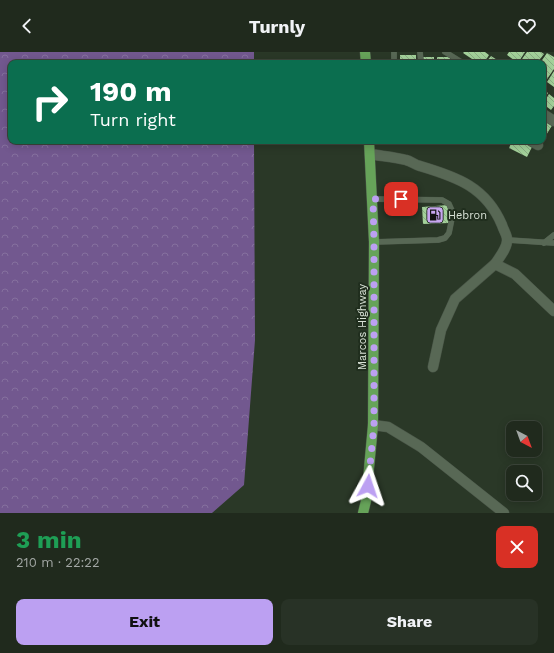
<!DOCTYPE html>
<html lang="en">
<head>
<meta charset="utf-8">
<style>
  :root { --surface:#202a1d; --page:#283226; --text:#f1f3f6; --muted:#a2a7a4; --line:#3d463b; --accent:#bca0f2 }
  body { margin:0; font-family:"Work Sans",sans-serif; background:var(--page); color:var(--text); height:100vh; display:flex; flex-direction:column; font-size:15px; white-space:nowrap }
  * { box-sizing:border-box; margin:0 }
  p { font-size:13px; color:var(--muted) }
  .icon { flex:none; width:22px; height:22px; fill:none; stroke:currentColor; stroke-width:2; stroke-linecap:round; stroke-linejoin:round }
  .map { position:relative; height:461px; overflow:hidden }
  .panel { display:flex; flex-direction:column; background:var(--surface); flex:1 }
  .panel>* { flex:none }
  .top-card { position:absolute; left:8px; top:8px; width:538px; height:84px; border-radius:8px; box-shadow:0 2px 10px #0003,0 0 0 1px var(--line); background:#0b6e4f; color:#fff; overflow:hidden }
  .needle { width:26px; rotate:139deg }
  .tools { position:absolute; left:506px; top:369px; display:grid; gap:8px }
  .tools a { display:grid; place-items:center; width:36px; height:36px; border-radius:8px; background:var(--surface); box-shadow:0 2px 10px #0003,0 0 0 1px var(--line); font-size:20px }
  .pin { position:absolute; display:grid; place-items:center; width:34px; height:34px; color:#fff; margin:-17px; border-radius:8px; box-shadow:0 2px 6px #0006 }
  .me { position:absolute; width:44px; margin:-22px; rotate:5deg; stroke-linejoin:round; filter:drop-shadow(0 0 3px #0008) }
  .turn { display:flex; align-items:center; gap:14px; height:84px; padding:0 16px; font-size:18px }
  .turn .icon { width:52px; height:52px; stroke-width:2.5 }
  .turn b { display:block; font-size:28px; line-height:34px }
  .round { display:grid; place-items:center; flex:none; width:42px; height:42px; border-radius:8px; background:var(--page) }
  .overview { display:flex; align-items:center; justify-content:space-between; height:68px; padding:0 16px }
  h1 { font-size:24px; font-weight:700; line-height:30px; color:#1e9e55 }
  .button { display:flex; gap:8px; margin-top:auto; padding:8px 16px }
  .button a { flex:1; height:46px; border-radius:8px; background:var(--accent); color:#111; font-size:16px; font-weight:700; line-height:46px; text-align:center }
  .button a+a { background:var(--page); color:var(--text) }
  header { display:flex; justify-content:space-between; align-items:center; height:52px; padding:0 16px; background:var(--surface); font-size:18px; font-weight:700 }
  .map>svg:first-child { display:block }
  .forest { fill:url(#forest-crowns) }
  .building { fill:url(#building-back-hatch) }
  .lines { fill:none; stroke-linecap:round; stroke-linejoin:round }
  .service-casing { stroke:#495547; stroke-width:6 }
  .minor-casing { stroke:#495547; stroke-width:11 }
  .primary-casing { stroke:#495547; stroke-width:11 }
  .service { stroke:#586855; stroke-width:5.5 }
  .minor { stroke:#586855; stroke-width:10 }
  .primary { stroke:#66a359; stroke-width:10 }
  .route { stroke:#bca0f2; stroke-width:7; stroke-dasharray:0 12.6 }
  .labels { text-anchor:middle; stroke-width:4; stroke-linejoin:round; paint-order:stroke }
  .poi-label { font-size:11px; fill:#d8e1d6; stroke:#202e1e; text-anchor:start }
  .street-label { font-size:11px; fill:#d8e1d6; stroke:#202e1e }
</style>
</head>
<body>
<header><svg class="icon" aria-label="back" viewBox="0 0 24 24"><path d="M15 5l-7 7 7 7"/></svg>Turnly<svg class="icon" aria-label="heart" viewBox="0 0 24 24"><path d="M12 20l-8-8c-3-5 5-10 8-4 3-6 11-1 8 4z"/></svg></header>
<div class="map">
<svg width="554" height="461" viewBox="0 0 554 461">
  <defs>
    <pattern id="forest-crowns" width="20" height="18" patternUnits="userSpaceOnUse"><rect width="20" height="18" fill="#72588f"/><path d="M2 6a3 3 0 1 1 6 0M12 15a3 3 0 1 1 6 0" fill="none" stroke="#85709e"/></pattern>
    <pattern id="building-back-hatch" width="6" height="6" patternUnits="userSpaceOnUse"><rect width="6" height="6" fill="#a3d19a"/><path d="M-1 5l2 2M0 0l6 6M5-1l2 2" fill="none" stroke="#8aae84"/></pattern>
  </defs>
  <rect width="100%" height="100%" fill="#2a3827"/>
  <path class="forest" d="M0,0H254V11H11V89H254L255,288L244,433L212,461H0Z"/>
  <g class="building">
    <path d="M464,0H485L489,3L484,11H478L463,1Z"/>
    <path d="M509,0H525L518,11L507,3Z"/>
    <path d="M527,0H541L544,2L537,11H519Z"/>
    <path d="M547,1L554,5V17L545,30L543,29V11H540Z"/>
    <rect x="400" y="3" width="16" height="8"/>
    <path d="M491,4L502,11H485Z"/>
    <rect x="421" y="5" width="13" height="6"/>
    <rect x="437" y="5" width="13" height="6"/>
    <path d="M554,19V35L547,30Z"/>
    <path d="M543,37L548,41L543,48Z"/>
    <path d="M549,42L554,46V54L551,58L543,52Z"/>
    <path d="M543,66L553,72L543,88Z"/>
    <path d="M512,89H525L533,93L527,105L509,96Z"/>
    <path d="M448,153L449,171L423,172L422,155Z"/>
  </g>
  <g class="lines">
    <defs>
      <g id="service">
        <path d="M394,0V11"/>
        <path d="M420,0L421,11"/>
        <path d="M445,0L463,11"/>
        <path d="M373,147L442,148L449,152L453,161L449,181L445,186L438,188L374,190"/>
        <path d="M507,188L554,191"/>
        <path d="M544,191L554,183"/>
      </g>
      <g id="minor">
        <path d="M543,62L554,69"/>
        <path d="M531,89L538,93"/>
        <path d="M370,102C381,104 395,105 406,108C411,109 415,113 420,114C457,125 486,135 502,173C503,177 507,183 507,187C508,195 499,206 495,212"/>
        <path d="M433,315L441,278L455,247L495,212L515,222L554,259"/>
        <path d="M373,373L388,375L421,395L504,461"/>
      </g>
      <g id="primary">
        <path d="M365,0L366,11"/>
        <path d="M363,461L366,449L373,373L374,190L369,89"/>
      </g>
    </defs>
    <use href="#service" class="service-casing"/>
    <use href="#minor" class="minor-casing"/>
    <use href="#primary" class="primary-casing"/>
    <use href="#service" class="service"/>
    <use href="#minor" class="minor"/>
    <use href="#primary" class="primary"/>
  </g>
  <g class="lines">
    <path class="route" d="M368,434L374,373V190L373,147H401"/>
  </g>
  <defs>
    <symbol id="fuel-square" viewBox="-11 -11 22 22"><rect x="-9" y="-9" width="18" height="18" rx="4" fill="#c7a6ef" stroke="#202e1e"/><path d="M-5.5-6h7V0h2V4h1.3V-2.5L3-4.5l.8-.8L6-3V5H2.5V1h-1V6h-7ZM-4.2-4.7v3.2H.2V-4.7Z" fill="#111"/></symbol>
  </defs>
  <g fill-rule="evenodd">
    <use href="#fuel-square" x="425" y="153" width="20" height="20"/>
  </g>
  <g class="labels">
    <g class="poi-label">
      <text x="448" y="167">Hebron</text>
    </g>
    <g class="street-label">
      <text transform="translate(362 275) rotate(-90)" y="4">Marcos Highway</text>
    </g>
  </g>
</svg>
<div class="tools">
<a><svg class="needle" viewBox="-14 -14 28 28"><path d="M0-13l5 13h-10z" fill="#e53935"/><path d="M0 13l5-13h-10z" fill="#a2a7a4"/></svg></a>
<a><svg class="icon" aria-label="search" viewBox="0 0 24 24"><circle cx="10" cy="10" r="6"/><path d="M15 15l6 6"/></svg></a>
</div>
<div class="pin" style="left:401px;top:147px;background:#d93025"><svg class="icon" aria-label="arrive" viewBox="0 0 24 24"><path d="M6 21V4h12l-3 4 3 4H6"/></svg></div>
<svg class="me" style="left:368px;top:434px" viewBox="-20 -20 40 40"><path d="M0-17L14 15 0 8-14 15z" fill="#bca0f2" stroke="#fff" stroke-width="4"/></svg>
<div class="top-card">
<div class="turn"><svg class="icon" aria-label="right" viewBox="0 0 24 24"><path d="M7 20v-9h11M14 6l5 5-5 5"/></svg><div><b>190 m</b>Turn right</div></div>
</div>
</div>
<section class="panel">
<div class="overview"><div><h1>3 min</h1><p>210 m · 22:22</p></div><a class="round" style="background:#d93025;color:#fff"><svg class="icon" aria-label="close" viewBox="0 0 24 24"><path d="M6 6l12 12M18 6L6 18"/></svg></a></div>
<div class="button"><a>Exit</a><a>Share</a></div>
</section>
</body>
</html>
